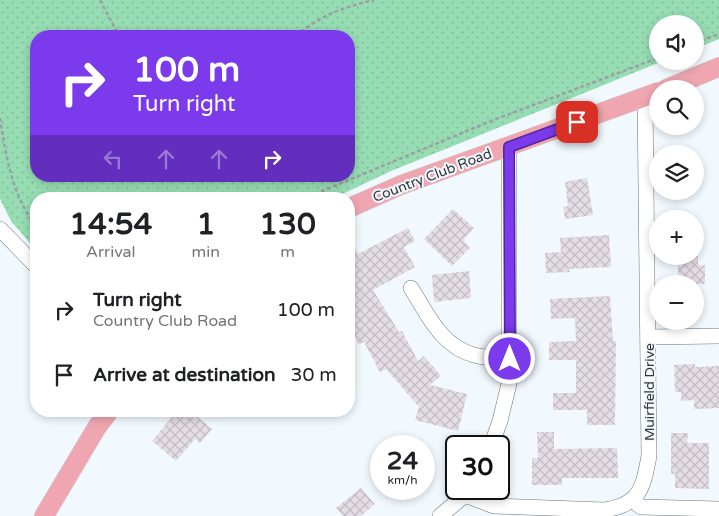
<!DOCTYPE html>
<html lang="en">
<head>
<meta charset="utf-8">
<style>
  :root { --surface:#fff; --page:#f2f2f2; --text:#202124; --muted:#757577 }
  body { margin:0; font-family:"Varela Round",sans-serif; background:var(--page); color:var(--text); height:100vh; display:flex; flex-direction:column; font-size:19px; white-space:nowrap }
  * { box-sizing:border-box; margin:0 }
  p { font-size:16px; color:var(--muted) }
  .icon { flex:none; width:28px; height:28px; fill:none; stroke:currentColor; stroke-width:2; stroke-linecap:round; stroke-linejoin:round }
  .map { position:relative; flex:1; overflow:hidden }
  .sheet { position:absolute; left:30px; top:192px; width:325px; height:225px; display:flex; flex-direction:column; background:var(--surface); border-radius:20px; box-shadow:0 2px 8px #0003 }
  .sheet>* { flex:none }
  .hud { position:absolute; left:30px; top:30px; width:325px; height:152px; border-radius:20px; box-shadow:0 2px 8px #0003; background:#7c3aed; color:#fff; overflow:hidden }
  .controls { position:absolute; left:649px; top:15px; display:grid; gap:10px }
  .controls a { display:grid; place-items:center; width:55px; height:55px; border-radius:50%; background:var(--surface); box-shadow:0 2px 8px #0003; font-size:25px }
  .speed { position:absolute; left:370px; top:435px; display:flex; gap:10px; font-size:25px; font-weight:700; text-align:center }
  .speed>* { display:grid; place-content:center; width:65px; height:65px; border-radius:50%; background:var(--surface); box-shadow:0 2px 8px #0003; line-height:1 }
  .speed small { font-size:12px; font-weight:400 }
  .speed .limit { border:2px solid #111; border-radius:8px; background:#fff; color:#111 }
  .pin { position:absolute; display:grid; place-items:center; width:42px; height:42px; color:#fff; margin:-21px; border-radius:10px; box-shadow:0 2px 8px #0006 }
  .me { position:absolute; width:55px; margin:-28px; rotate:0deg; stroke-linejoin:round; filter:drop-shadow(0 0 4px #0008) }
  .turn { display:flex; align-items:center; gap:18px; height:105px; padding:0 20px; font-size:22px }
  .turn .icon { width:65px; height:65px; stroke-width:2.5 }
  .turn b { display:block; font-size:35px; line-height:42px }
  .lanes { display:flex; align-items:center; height:48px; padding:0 20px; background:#0003; justify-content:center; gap:25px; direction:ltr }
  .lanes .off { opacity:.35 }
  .eta { display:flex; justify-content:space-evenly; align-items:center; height:85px; text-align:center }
  .eta b { font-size:30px; font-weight:800; line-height:35px }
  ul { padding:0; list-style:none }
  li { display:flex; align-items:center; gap:15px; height:65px; padding:0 20px }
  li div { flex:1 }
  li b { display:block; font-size:19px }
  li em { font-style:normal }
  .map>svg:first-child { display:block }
  .grass { fill:url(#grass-dots); fill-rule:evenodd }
  .building { fill:url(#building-cross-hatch) }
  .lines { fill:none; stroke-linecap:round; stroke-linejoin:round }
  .minor-casing { stroke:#6d7479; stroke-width:16 }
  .major-casing { stroke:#d2d3d3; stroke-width:20 }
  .path { stroke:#9ba0a5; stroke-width:2.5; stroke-dasharray:4 2.5; stroke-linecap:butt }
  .minor { stroke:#fff; stroke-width:15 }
  .major { stroke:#efa6b0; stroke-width:19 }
  .route-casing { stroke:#51269a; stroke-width:12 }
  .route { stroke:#7c3aed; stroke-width:9 }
  .labels { text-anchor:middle; stroke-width:4; stroke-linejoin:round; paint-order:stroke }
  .street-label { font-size:14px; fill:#343639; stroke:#f1f8fe }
</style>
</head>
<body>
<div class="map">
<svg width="719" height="516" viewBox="0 0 719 516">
  <defs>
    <pattern id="grass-dots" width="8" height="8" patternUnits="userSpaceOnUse" patternTransform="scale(1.25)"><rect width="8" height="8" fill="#97ddb3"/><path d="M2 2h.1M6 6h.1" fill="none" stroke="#83be9b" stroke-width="1.8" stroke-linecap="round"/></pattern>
    <pattern id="building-cross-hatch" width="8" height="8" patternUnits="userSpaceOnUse" patternTransform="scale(1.25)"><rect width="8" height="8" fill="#e4dde4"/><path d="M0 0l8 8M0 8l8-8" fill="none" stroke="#c4bec4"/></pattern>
  </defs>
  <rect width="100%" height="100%" fill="#f1f8fe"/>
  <path class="grass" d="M0,0H719V39L695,49V24H658V61H663L391,171L332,199H36V250L11,221L0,199ZM36,36H349V176H36Z"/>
  <g class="building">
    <path d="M587,178L593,215L565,219L563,207L568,206L565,182Z"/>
    <path d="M453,209L474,228L463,240L470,248L452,266L424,239Z"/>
    <path d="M408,228L415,241L404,247L415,267L373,290L399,332L402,331L418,361L424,356L441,376L430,385L467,394L458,431L415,420L419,407L386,369L380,372L364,342L359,345L349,327V305L355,301L349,288V236L358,254Z"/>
    <path d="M609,235L611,267L569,269L570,272L546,273L545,253L561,252L560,238Z"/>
    <path d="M678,256H698V265H705V284H678Z"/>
    <path d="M469,271L471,298L434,302L432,275Z"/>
    <path d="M610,296L613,341H616L615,425H587V410H553V393H576V360H549V342L576,341L575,318L551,319L550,299Z"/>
    <path d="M695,364V367L719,366V408L694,409V400L681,401V392H675L674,365Z"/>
    <path d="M177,411H191L212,429L200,443L195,439L176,461L152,441Z"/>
    <path d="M537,432H554V449L617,448L618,478H562V485H532V458H538Z"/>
    <path d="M671,433H688L687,443H709V489L675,488V474H671Z"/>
    <path d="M361,488L375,504L361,516H343L336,508Z"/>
  </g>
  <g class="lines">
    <defs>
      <g id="minor">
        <path d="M0,229L36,266"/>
        <path d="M411,288C428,315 441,346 474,355C485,358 498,358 510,359"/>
        <path d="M649,337L719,336"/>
        <path d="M491,446L500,421L509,384V147"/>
        <path d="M465,495L494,506L604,510C640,505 643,488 649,456L645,98"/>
        <path d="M632,500L641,507L719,509"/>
        <path d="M440,516L465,495L470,489"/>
      </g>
      <g id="major">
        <path d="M666,89L719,67"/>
        <path d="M349,208L401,185L658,92"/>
        <path d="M44,516L97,427L109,411"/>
      </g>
    </defs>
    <use href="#minor" class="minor-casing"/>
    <use href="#major" class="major-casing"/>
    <g class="path">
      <path d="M100,0L119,36"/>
      <path d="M296,36C319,16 344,7 374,0"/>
      <path d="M695,43L719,34"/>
      <path d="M0,118C6,157 12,194 36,227"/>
      <path d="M303,199L491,121L658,58"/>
    </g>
    <use href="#minor" class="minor"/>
    <use href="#major" class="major"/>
  </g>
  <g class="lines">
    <defs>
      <path id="route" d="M510,359L509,147L577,122"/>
    </defs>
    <use href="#route" class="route-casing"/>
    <use href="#route" class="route"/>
  </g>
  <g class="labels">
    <g class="street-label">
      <text transform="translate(432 175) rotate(-21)" y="5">Country Club Road</text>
      <text transform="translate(649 392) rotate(-90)" y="5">Muirfield Drive</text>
    </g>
  </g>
</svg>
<div class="controls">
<a><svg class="icon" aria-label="sound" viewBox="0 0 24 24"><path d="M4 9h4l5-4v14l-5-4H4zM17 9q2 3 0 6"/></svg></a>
<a><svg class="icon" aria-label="search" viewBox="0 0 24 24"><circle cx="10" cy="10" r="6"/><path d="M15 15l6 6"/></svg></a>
<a><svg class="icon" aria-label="layers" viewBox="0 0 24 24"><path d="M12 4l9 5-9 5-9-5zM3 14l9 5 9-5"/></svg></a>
<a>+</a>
<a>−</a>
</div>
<div class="speed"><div>24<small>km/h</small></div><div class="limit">30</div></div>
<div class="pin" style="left:577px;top:122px;background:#d93025"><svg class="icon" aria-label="arrive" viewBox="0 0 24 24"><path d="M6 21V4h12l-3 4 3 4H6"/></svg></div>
<svg class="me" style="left:510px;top:359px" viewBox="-20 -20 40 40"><circle r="17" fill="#7c3aed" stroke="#fff" stroke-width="3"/><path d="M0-11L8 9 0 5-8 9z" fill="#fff"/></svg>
<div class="hud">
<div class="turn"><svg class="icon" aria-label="right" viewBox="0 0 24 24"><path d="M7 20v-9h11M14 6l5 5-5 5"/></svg><div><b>100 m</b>Turn right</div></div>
<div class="lanes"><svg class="icon off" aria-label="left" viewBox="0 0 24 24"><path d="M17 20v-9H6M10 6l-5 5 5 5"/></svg><svg class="icon off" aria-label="ahead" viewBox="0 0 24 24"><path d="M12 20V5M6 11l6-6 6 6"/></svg><svg class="icon off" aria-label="ahead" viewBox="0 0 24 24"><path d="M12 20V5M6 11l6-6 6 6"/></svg><svg class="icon" aria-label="right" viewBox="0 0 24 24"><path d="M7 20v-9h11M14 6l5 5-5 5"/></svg></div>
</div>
<section class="sheet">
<div class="eta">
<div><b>14:54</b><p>Arrival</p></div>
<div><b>1</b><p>min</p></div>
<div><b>130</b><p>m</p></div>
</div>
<ul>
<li><svg class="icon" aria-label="right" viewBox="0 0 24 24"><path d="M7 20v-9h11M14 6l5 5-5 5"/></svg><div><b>Turn right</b><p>Country Club Road</p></div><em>100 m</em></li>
<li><svg class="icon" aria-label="arrive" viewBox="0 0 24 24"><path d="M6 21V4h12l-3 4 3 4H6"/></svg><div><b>Arrive at destination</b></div><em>30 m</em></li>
</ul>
</section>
</div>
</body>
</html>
